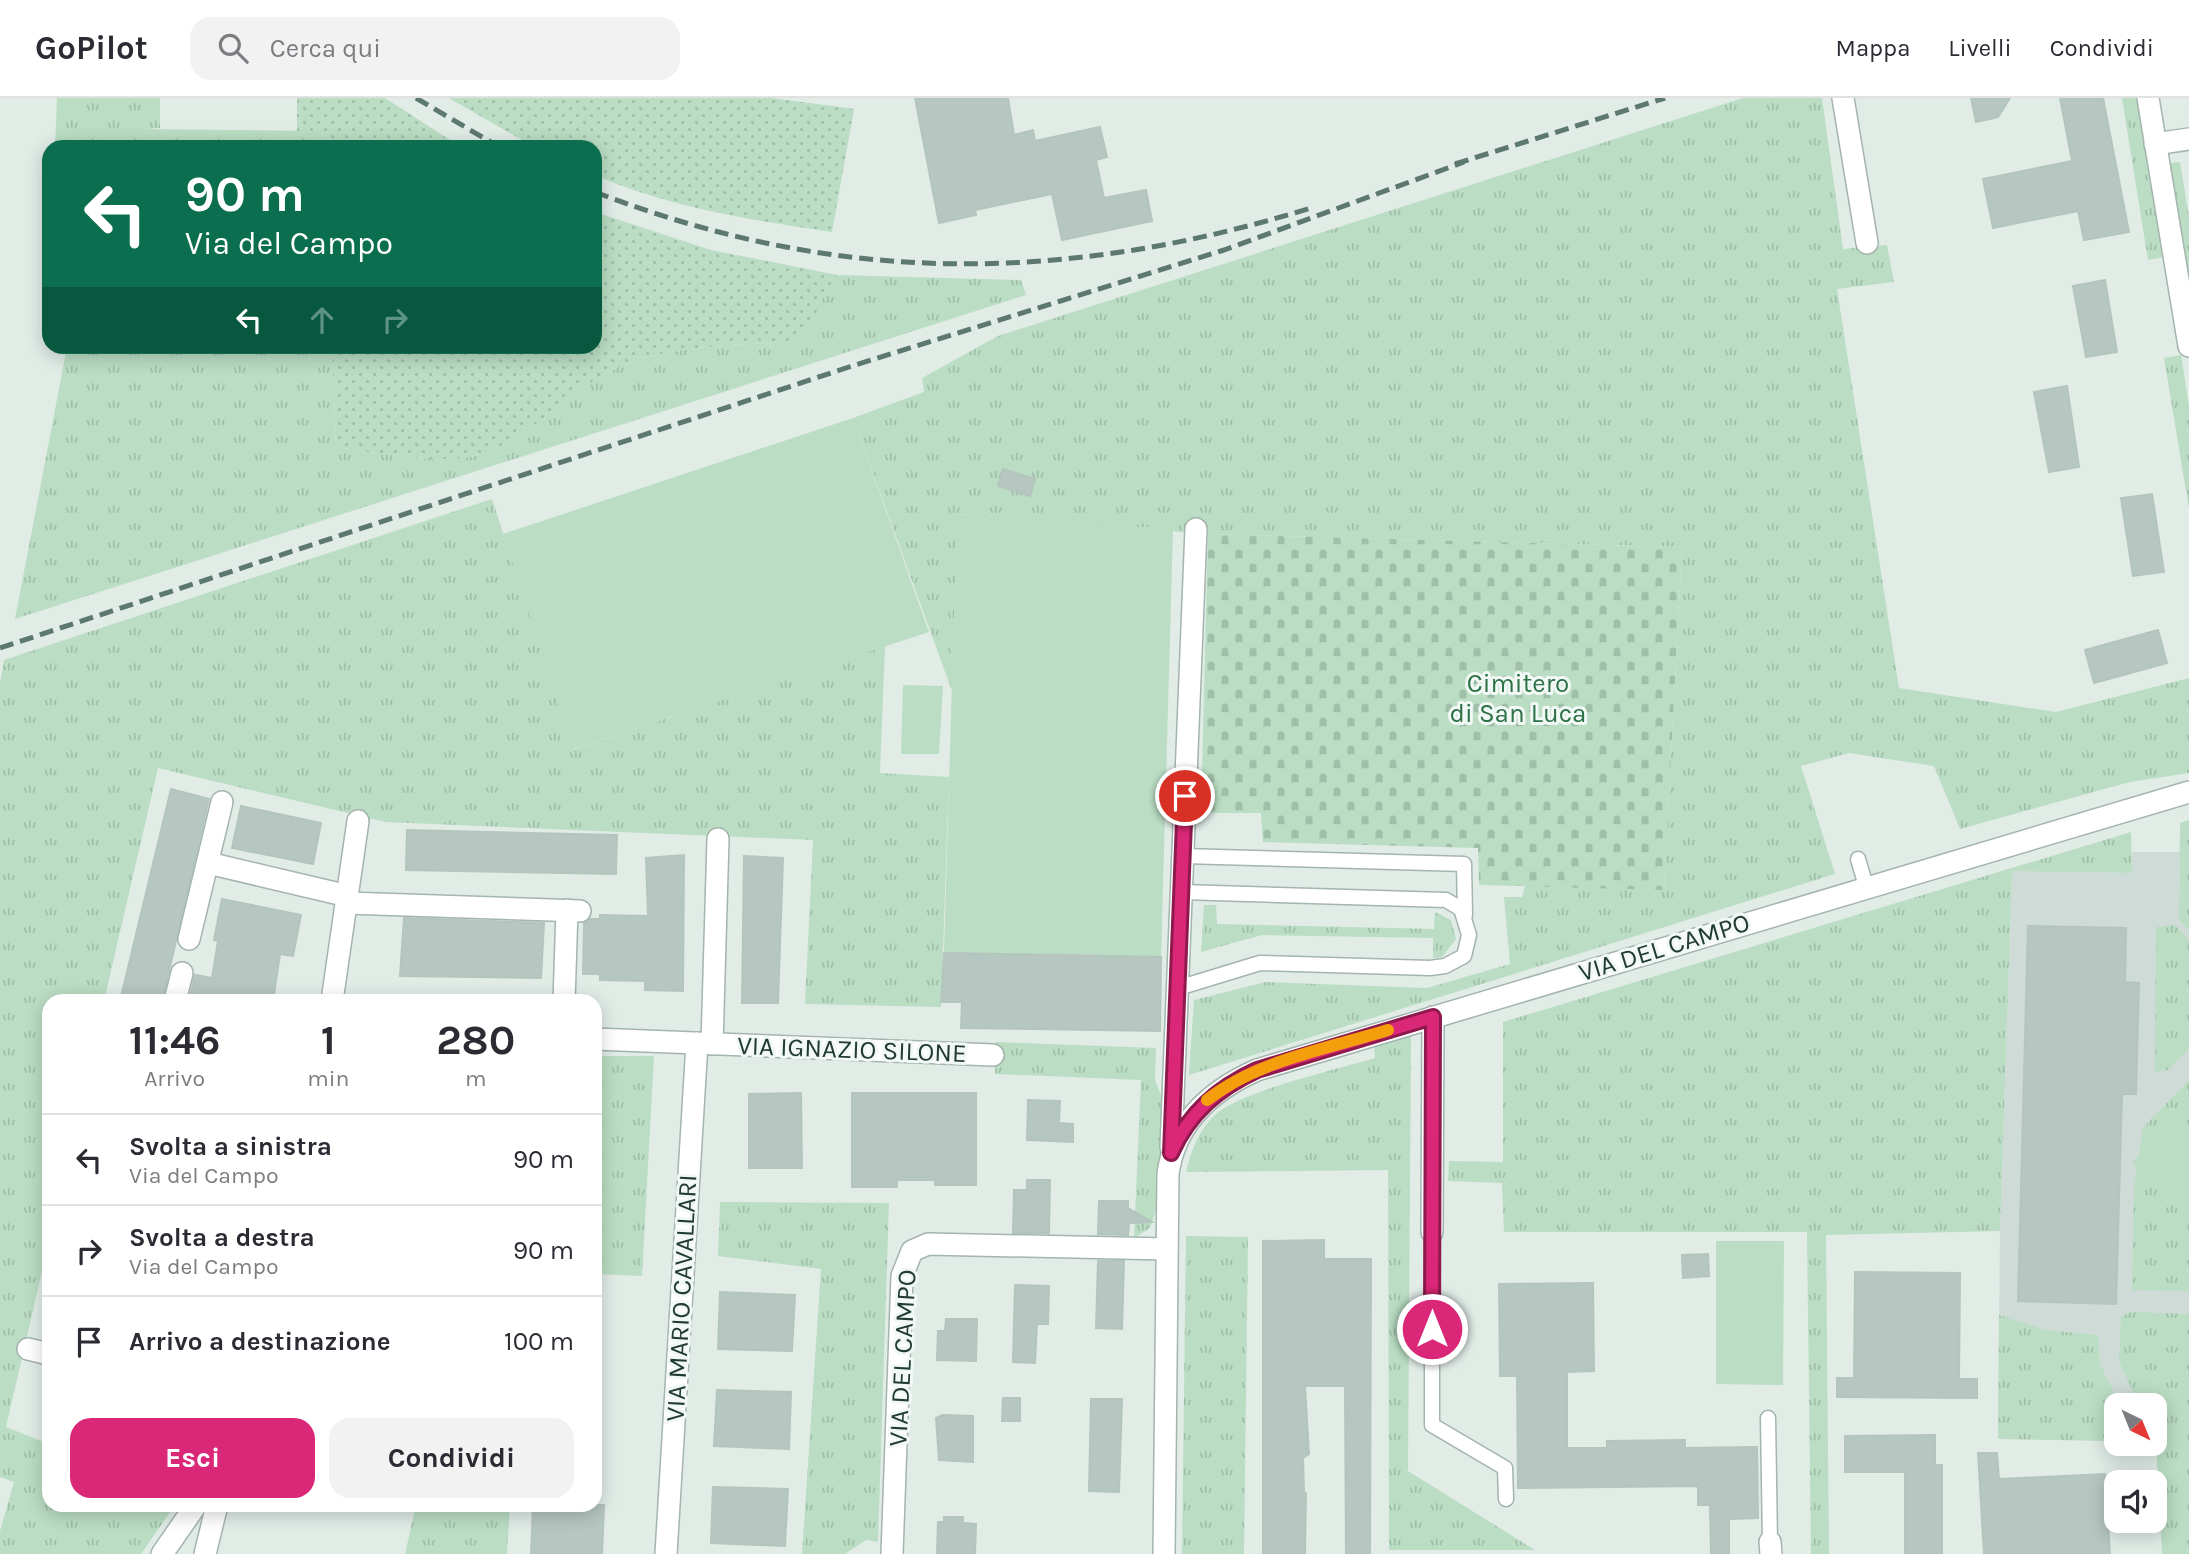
<!DOCTYPE html>
<html lang="it">
<head>
<meta charset="utf-8">
<style>
  :root { --surface:#fff; --page:#f2f2f3; --text:#2b2b33; --muted:#7c7c81; --line:#e1e1e2; --accent:#db2777 }
  body { margin:0; font-family:Karla,sans-serif; background:var(--page); color:var(--text); height:100vh; display:flex; flex-direction:column; font-size:26px; white-space:nowrap }
  * { box-sizing:border-box; margin:0 }
  p { font-size:23px; color:var(--muted) }
  .icon { flex:none; width:38px; height:38px; fill:none; stroke:currentColor; stroke-width:2; stroke-linecap:round; stroke-linejoin:round }
  .map { position:relative; flex:1; overflow:hidden }
  .side { position:absolute; left:42px; top:896px; width:560px; height:518px; display:flex; flex-direction:column; background:var(--surface); border-radius:21px; box-shadow:0 4px 18px #0003 }
  .side>* { flex:none }
  .banner { position:absolute; left:42px; top:42px; width:560px; height:214px; border-radius:21px; box-shadow:0 4px 18px #0003; background:#0b6e4f; color:#fff; overflow:hidden }
  .needle { width:46px; rotate:137deg }
  .controls { position:absolute; left:2104px; top:1295px; display:grid; gap:14px }
  .controls a { display:grid; place-items:center; width:63px; height:63px; border-radius:14px; background:var(--surface); box-shadow:0 4px 18px #0003; font-size:35px }
  .pin { position:absolute; display:grid; place-items:center; width:60px; height:60px; color:#fff; margin:-30px; border:4px solid #fff; border-radius:50%; box-shadow:0 2px 7px #0007 }
  .me { position:absolute; width:77px; margin:-38px; rotate:0deg; stroke-linejoin:round; filter:drop-shadow(0 0 5px #0008) }
  .turn { display:flex; align-items:center; gap:24px; height:147px; padding:0 28px; font-size:32px }
  .turn .icon { width:91px; height:91px; stroke-width:2.5 }
  .turn b { display:block; font-size:49px; line-height:60px }
  .lanes { display:flex; align-items:center; height:66px; padding:0 28px; background:#0003; justify-content:center; gap:35px; direction:ltr }
  .lanes .off { opacity:.35 }
  .eta { display:flex; justify-content:space-evenly; align-items:center; height:119px; text-align:center }
  .eta b { font-size:42px; font-weight:700; line-height:49px }
  .cta { display:flex; gap:14px; margin-top:auto; padding:14px 28px }
  .cta a { flex:1; height:80px; border-radius:21px; background:var(--accent); color:#fff; font-size:28px; font-weight:700; line-height:80px; text-align:center }
  .cta a+a { background:var(--page); color:var(--text) }
  ul { padding:0; list-style:none }
  li { display:flex; align-items:center; gap:21px; height:91px; padding:0 28px; border-top:2px solid var(--line) }
  li div { flex:1 }
  li b { display:block; font-size:26px }
  li em { font-style:normal }
  header { display:flex; align-items:center; gap:42px; box-sizing:border-box; height:98px; padding:0 35px; background:var(--surface); border-bottom:2px solid var(--line) }
  header strong { font-size:33px }
  nav { display:flex; gap:38px; margin-inline-start:auto; font-size:24px }
  .search { width:490px; height:63px; background:var(--page); display:flex; align-items:center; gap:18px; box-sizing:border-box; padding:0 24px; border-radius:21px; color:var(--muted); font-size:26px }
  .map>svg:first-child { display:block }
  .built { fill:#cfdbd6 }
  .grass { fill:url(#grass-tufts) }
  .cemetery { fill:url(#cemetery-stones) }
  .garden { fill:url(#garden-dots) }
  .pitch { fill:#baddc3 }
  .building { fill:#b6c6c0; stroke:#b4c5bd; stroke-width:2 }
  .lines { fill:none; stroke-linecap:round; stroke-linejoin:round }
  .lane-casing { stroke:#a4b4ae; stroke-width:17 }
  .street-casing { stroke:#a4b4ae; stroke-width:24 }
  .lane { stroke:#fff; stroke-width:14 }
  .street { stroke:#fff; stroke-width:21 }
  .rail { stroke:#5c7870; stroke-width:5; stroke-dasharray:14 7; stroke-linecap:butt }
  .route-casing { stroke:#8e194d; stroke-width:18 }
  .route { stroke:#db2777; stroke-width:12 }
  .slow { stroke:#f59e0b; stroke-width:12 }
  .labels { text-anchor:middle; stroke-width:6; stroke-linejoin:round; paint-order:stroke }
  .park-label { font-size:26px; fill:#2c7246; stroke:#f2f8f5 }
  .street-label { font-size:26px; fill:#223c34; stroke:#f2f8f5 }
</style>
</head>
<body>
<header>
<strong>GoPilot</strong>
<div class="search"><svg class="icon" aria-label="search" viewBox="0 0 24 24"><circle cx="10" cy="10" r="6"/><path d="M15 15l6 6"/></svg>Cerca qui</div>
<nav><a>Mappa</a><a>Livelli</a><a>Condividi</a></nav>
</header>
<div class="map">
<svg width="2189" height="1456" viewBox="0 0 2189 1456">
  <defs>
    <pattern id="grass-tufts" width="24" height="20" patternUnits="userSpaceOnUse" patternTransform="scale(1.75)"><rect width="24" height="20" fill="#baddc3"/><path d="M3 7l-1-3M5 7V3M7 7l1-3M15 17l-1-3M17 17v-4M19 17l1-3" fill="none" stroke="#a0bfa8"/></pattern>
    <pattern id="cemetery-stones" width="16" height="16" patternUnits="userSpaceOnUse" patternTransform="scale(1.75)"><rect width="16" height="16" fill="#baddc3"/><path d="M2 7V4a2 2 0 0 1 4 0v3zM10 15v-3a2 2 0 0 1 4 0v3z" fill="#a0bfa8"/></pattern>
    <pattern id="garden-dots" width="8" height="8" patternUnits="userSpaceOnUse" patternTransform="scale(1.75)"><rect width="8" height="8" fill="#baddc3"/><path d="M2 2h.1M6 6h.1" fill="none" stroke="#a0bfa8" stroke-width="1.8" stroke-linecap="round"/></pattern>
  </defs>
  <rect width="100%" height="100%" fill="#e1ece7"/>
  <path class="built" d="M2132,754H2180L2179,822L2189,833V1344H2154V1307H2116V1343L1998,1341L2000,1133L2012,772L2132,775Z"/>
  <g class="grass">
    <path d="M57,0H160V30L145,31L322,33L323,49H55Z"/>
    <path d="M1743,0H1822L1843,151L1887,147L1894,184L1837,191L1899,590L2056,614L2189,580V675L2130,684L1960,731L1934,668L1849,655L1801,668L1835,776L1189,977L1194,902L1266,884L1427,890L1510,866L1504,799H1522L1525,788L1664,791L1682,449L1208,436L958,416L952,593L853,320L924,294L922,280L998,238Z"/>
    <path d="M2122,0H2137L2164,159L2148,162Z"/>
    <path d="M2180,64L2189,119V222L2163,66Z"/>
    <path d="M837,177L1021,182L1026,197L15,521L67,249H332L336,349C377,354 423,365 464,360C518,353 559,301 605,276C657,248 724,247 782,245Z"/>
    <path d="M2181,257L2189,308V411L2164,260Z"/>
    <path d="M492,401L574,651L885,548L880,675L949,679L941,909L805,906L813,742L386,724L158,670L104,903H49V1143L6,1329L49,1346V1407H175L141,1456H0V1433L14,1384L0,1379V585L4,562Z"/>
    <path d="M2189,722V833L2179,822L2180,725Z"/>
    <path d="M2131,734L2132,775L2012,773L2000,1133L1826,1137L1829,1456H1811L1807,1134H1504L1502,1085L1448,1083L1449,1063L1503,1064V924Z"/>
    <path d="M1204,807H1216L1217,826L1434,831L1435,814L1451,822L1456,841L1442,859L1433,860V840L1262,837L1201,854Z"/>
    <path d="M2175,827L2189,842V950L2168,972L2155,974L2156,829Z"/>
    <path d="M1411,937L1408,1373L1535,1452H1389L1388,1072L1186,1074C1191,1053 1199,1031 1216,1016C1244,992 1336,972 1375,960L1374,946Z"/>
    <path d="M996,944L1156,950L1155,982L1164,1005L1159,1103L1150,1130L1134,1140L1141,982L995,976Z"/>
    <path d="M597,958H654L642,1178L595,1176Z"/>
    <path d="M2189,982V1193L2132,1192L2134,1090L2143,1030Z"/>
    <path d="M720,1104L889,1105L878,1444L866,1442L845,1456H802L821,1171L718,1158Z"/>
    <path d="M1186,1138L1248,1139L1244,1456H1182Z"/>
    <path d="M2131,1214L2189,1216V1456H2162L2154,1307H2139L2119,1263L2121,1219Z"/>
    <path d="M1999,1217L2045,1232L2098,1237L2100,1266L2120,1307H2116V1343L1998,1341Z"/>
    <path d="M416,1407H510L507,1456H405Z"/>
  </g>
  <path class="cemetery" d="M1208,436L1682,449L1664,792L1479,787L1478,750L1263,744L1261,715H1201Z"/>
  <g class="garden">
    <path d="M297,0H385L461,49H323L322,33H297Z"/>
    <path d="M449,0H772L854,11L832,134C751,122 671,110 595,77V49H534Z"/>
    <path d="M595,114L711,152L837,177C816,203 818,233 782,245C724,247 657,248 605,276C559,301 518,353 464,360C422,365 377,354 336,349L332,249L595,248Z"/>
  </g>
  <g class="pitch">
    <path d="M853,320L929,534L573,651L503,436Z"/>
    <path d="M957,416L1173,431L1161,859L944,855Z"/>
    <path d="M903,587L943,588L939,656H901Z"/>
    <path d="M2175,1022L2189,1036V1122L2132,1065Z"/>
    <path d="M1716,1143H1784L1783,1287L1716,1286Z"/>
  </g>
  <g class="building">
    <path d="M915,0H1008L1014,37L1033,32L1035,43L1100,29L1107,59L1096,62L1104,100L1146,92L1152,123L1062,142L1052,96L975,112L976,117L939,125Z"/>
    <path d="M1971,0H2010L1998,19L1976,24Z"/>
    <path d="M2060,0H2103L2129,134L2084,142L2078,113L1993,130L1983,81L2072,63Z"/>
    <path d="M2105,182L2117,254L2086,259L2073,188Z"/>
    <path d="M2067,288L2079,369L2049,374L2034,294Z"/>
    <path d="M1003,371L1035,381L1030,398L998,388Z"/>
    <path d="M2152,396L2164,474L2133,478L2121,400Z"/>
    <path d="M2158,532L2167,565L2094,585L2085,552Z"/>
    <path d="M171,691L209,701L162,903H120Z"/>
    <path d="M241,708L321,725L313,766L232,750Z"/>
    <path d="M407,732L617,737L616,776L406,772Z"/>
    <path d="M684,757L683,893L645,892V883L600,882V876H583L584,825L590,821H600V817L648,818L646,760Z"/>
    <path d="M744,758L783,760L778,905H742Z"/>
    <path d="M222,801L301,817L293,858L280,856L273,903H189L195,877L212,880L218,843L214,842Z"/>
    <path d="M404,820L544,825L541,880L400,878Z"/>
    <path d="M2028,828L2126,830L2125,884L2139,885L2136,996H2122L2116,1206L2018,1203Z"/>
    <path d="M944,855L1161,859L1160,933L961,930L962,904H941Z"/>
    <path d="M801,995L802,1070H749V996Z"/>
    <path d="M852,995H976V1087H935V1082H897V1089H852Z"/>
    <path d="M1028,1002L1060,1003L1059,1025L1073,1026V1044L1027,1042Z"/>
    <path d="M1027,1082H1050L1049,1135H1013L1014,1092H1027Z"/>
    <path d="M1099,1103H1128V1110L1152,1124L1129,1125L1128,1137L1098,1136Z"/>
    <path d="M1324,1142V1161H1371L1370,1456H1346L1345,1288H1305L1309,1356L1303,1360L1304,1395H1306L1305,1456H1263V1143Z"/>
    <path d="M1708,1156L1709,1178L1683,1180L1682,1157Z"/>
    <path d="M1098,1163H1124L1122,1231L1096,1230Z"/>
    <path d="M1855,1174L1960,1175L1959,1281H1977V1300L1837,1299V1280H1854Z"/>
    <path d="M1593,1185L1594,1273L1567,1274V1350H1607V1343L1685,1342V1350L1757,1349L1758,1420L1729,1421V1456H1711L1710,1407H1698V1388L1518,1390L1517,1278H1500L1499,1186Z"/>
    <path d="M1015,1187L1049,1188L1048,1226H1037L1035,1265L1013,1264Z"/>
    <path d="M720,1194L795,1197L792,1253L718,1251Z"/>
    <path d="M946,1221H977L976,1263L937,1262L938,1233H945Z"/>
    <path d="M717,1292L791,1294L789,1351L714,1348Z"/>
    <path d="M1003,1300H1020V1323H1002Z"/>
    <path d="M1091,1301H1122L1119,1394L1089,1393Z"/>
    <path d="M942,1317L973,1318V1364L939,1362L936,1320Z"/>
    <path d="M1935,1337V1367H1942V1456H1905V1374H1845V1338Z"/>
    <path d="M1978,1355H1997L1999,1381L2105,1376L2110,1456H1984Z"/>
    <path d="M713,1389L788,1391L785,1448L711,1445Z"/>
    <path d="M533,1407H604L602,1456H531Z"/>
    <path d="M944,1419H963V1425L976,1426L975,1456H937L938,1424H944Z"/>
  </g>
  <g class="lines">
    <defs>
      <g id="lane">
        <path d="M1183,758L1464,766L1465,817"/>
        <path d="M1858,761L1866,788"/>
        <path d="M1178,890L1260,865L1430,870L1445,868L1464,858L1469,837L1461,811L1446,802L1181,794"/>
        <path d="M1432,1134V1327L1505,1370L1506,1401"/>
        <path d="M1768,1320L1770,1444"/>
      </g>
      <g id="street">
        <path d="M1843,0L1867,145"/>
        <path d="M2148,0L2189,248"/>
        <path d="M2155,46L2189,41"/>
        <path d="M208,765L348,798"/>
        <path d="M347,805L580,813"/>
        <path d="M189,841L222,704"/>
        <path d="M175,903L182,875"/>
        <path d="M332,903L358,723"/>
        <path d="M564,903L567,812"/>
        <path d="M595,941L993,957"/>
        <path d="M712,946L718,741"/>
        <path d="M1171,1049L1196,431"/>
        <path d="M1432,1134L1433,919"/>
        <path d="M28,1251L49,1256"/>
        <path d="M1770,1444L1771,1456"/>
        <path d="M162,1456L196,1407"/>
        <path d="M205,1456L217,1407"/>
        <path d="M666,1456L697,945"/>
        <path d="M892,1456L902,1178L912,1153L928,1146L1167,1151"/>
        <path d="M1164,1456L1168,1076C1175,1024 1212,992 1257,972L2189,694"/>
      </g>
    </defs>
    <use href="#lane" class="lane-casing"/>
    <use href="#street" class="street-casing"/>
    <use href="#lane" class="lane"/>
    <use href="#street" class="street"/>
    <g class="rail">
      <path d="M416,0L499,49"/>
      <path d="M1455,66L1665,0"/>
      <path d="M595,94C838,188 1064,186 1311,110"/>
      <path d="M0,550L849,269L1224,152L1464,64"/>
    </g>
  </g>
  <g class="lines">
    <defs>
      <path id="route" d="M1185,698L1171,1055C1189,1015 1218,990 1257,972L1433,919L1432,1231"/>
    </defs>
    <use href="#route" class="route-casing"/>
    <use href="#route" class="route"/>
    <path class="slow" d="M1207,1002C1258,962 1327,951 1388,932"/>
  </g>
  <g class="labels">
    <g class="park-label">
      <text x="1518" y="594">Cimitero<tspan x="1518" dy="30">di San Luca</tspan></text>
    </g>
    <g class="street-label">
      <text transform="translate(1664 849) rotate(-17)" y="9">VIA DEL CAMPO</text>
      <text transform="translate(852 951) rotate(2)" y="9">VIA IGNAZIO SILONE</text>
      <text transform="translate(681 1200) rotate(-87)" y="9">VIA MARIO CAVALLARI</text>
      <text transform="translate(902 1260) rotate(-87)" y="9">VIA DEL CAMPO</text>
    </g>
  </g>
</svg>
<div class="controls">
<a><svg class="needle" viewBox="-14 -14 28 28"><path d="M0-13l5 13h-10z" fill="#e53935"/><path d="M0 13l5-13h-10z" fill="#7c7c81"/></svg></a>
<a><svg class="icon" aria-label="sound" viewBox="0 0 24 24"><path d="M4 9h4l5-4v14l-5-4H4zM17 9q2 3 0 6"/></svg></a>
</div>
<div class="pin" style="left:1185px;top:698px;background:#d93025"><svg class="icon" aria-label="arrive" viewBox="0 0 24 24"><path d="M6 21V4h12l-3 4 3 4H6"/></svg></div>
<svg class="me" style="left:1432px;top:1231px" viewBox="-20 -20 40 40"><circle r="17" fill="#db2777" stroke="#fff" stroke-width="3"/><path d="M0-11L8 9 0 5-8 9z" fill="#fff"/></svg>
<div class="banner">
<div class="turn"><svg class="icon" aria-label="left" viewBox="0 0 24 24"><path d="M17 20v-9H6M10 6l-5 5 5 5"/></svg><div><b>90 m</b>Via del Campo</div></div>
<div class="lanes"><svg class="icon" aria-label="left" viewBox="0 0 24 24"><path d="M17 20v-9H6M10 6l-5 5 5 5"/></svg><svg class="icon off" aria-label="ahead" viewBox="0 0 24 24"><path d="M12 20V5M6 11l6-6 6 6"/></svg><svg class="icon off" aria-label="right" viewBox="0 0 24 24"><path d="M7 20v-9h11M14 6l5 5-5 5"/></svg></div>
</div>
<section class="side">
<div class="eta">
<div><b>11:46</b><p>Arrivo</p></div>
<div><b>1</b><p>min</p></div>
<div><b>280</b><p>m</p></div>
</div>
<ul>
<li><svg class="icon" aria-label="left" viewBox="0 0 24 24"><path d="M17 20v-9H6M10 6l-5 5 5 5"/></svg><div><b>Svolta a sinistra</b><p>Via del Campo</p></div><em>90 m</em></li>
<li><svg class="icon" aria-label="right" viewBox="0 0 24 24"><path d="M7 20v-9h11M14 6l5 5-5 5"/></svg><div><b>Svolta a destra</b><p>Via del Campo</p></div><em>90 m</em></li>
<li><svg class="icon" aria-label="arrive" viewBox="0 0 24 24"><path d="M6 21V4h12l-3 4 3 4H6"/></svg><div><b>Arrivo a destinazione</b></div><em>100 m</em></li>
</ul>
<div class="cta"><a>Esci</a><a>Condividi</a></div>
</section>
</div>
</body>
</html>
